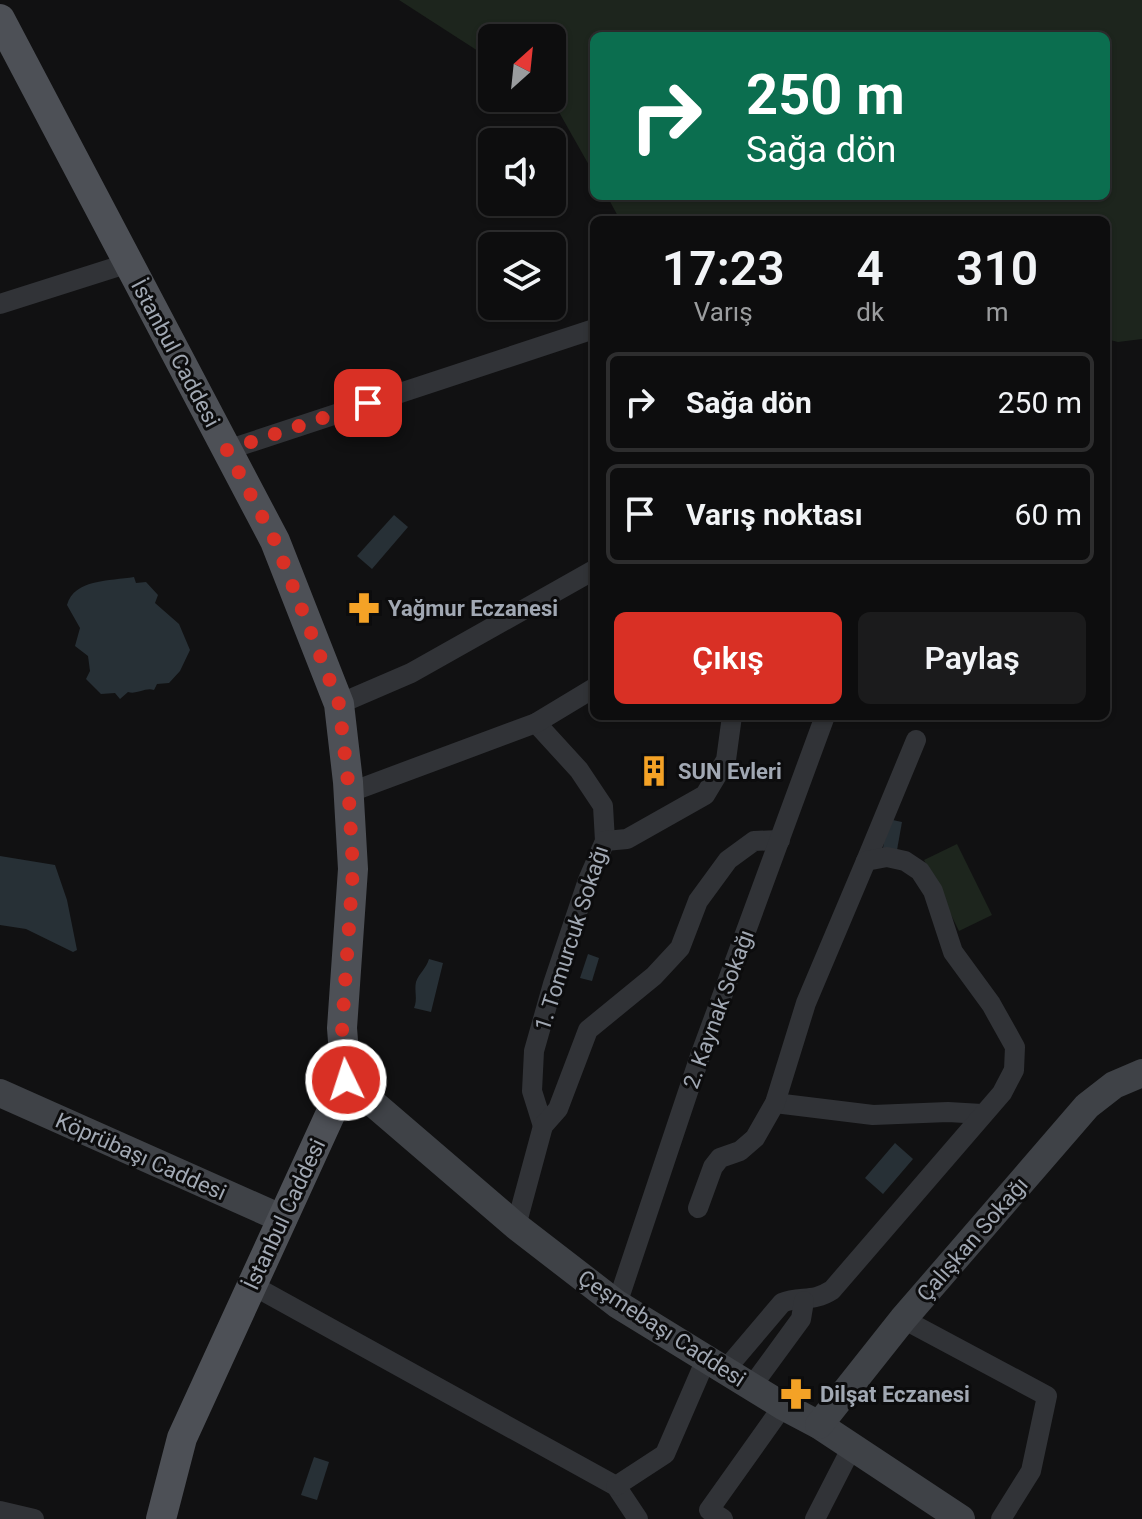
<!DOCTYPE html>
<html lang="tr">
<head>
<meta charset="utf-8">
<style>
  :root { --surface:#0d0d0e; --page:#1b1b1c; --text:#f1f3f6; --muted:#9a9c9e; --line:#2d2d2e; --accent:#d93025 }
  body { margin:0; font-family:Roboto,sans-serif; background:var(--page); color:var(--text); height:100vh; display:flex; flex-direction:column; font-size:30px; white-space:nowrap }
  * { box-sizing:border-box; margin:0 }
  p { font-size:26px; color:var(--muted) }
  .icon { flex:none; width:44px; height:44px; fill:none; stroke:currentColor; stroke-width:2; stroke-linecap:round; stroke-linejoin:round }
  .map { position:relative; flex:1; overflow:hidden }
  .panel { position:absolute; left:590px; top:216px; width:520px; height:504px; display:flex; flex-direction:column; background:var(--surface); border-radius:12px; box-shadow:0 2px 6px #0004,0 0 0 2px var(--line) }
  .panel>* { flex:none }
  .top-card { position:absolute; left:590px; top:32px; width:520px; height:168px; border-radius:12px; box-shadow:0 2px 6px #0004,0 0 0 2px var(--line); background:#0b6e4f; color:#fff; overflow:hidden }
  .needle { width:52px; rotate:27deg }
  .fabs { position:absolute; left:478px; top:24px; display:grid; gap:16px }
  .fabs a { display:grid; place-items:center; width:88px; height:88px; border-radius:12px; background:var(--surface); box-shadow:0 2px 6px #0004,0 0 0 2px var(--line); font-size:40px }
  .pin { position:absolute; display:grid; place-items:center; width:68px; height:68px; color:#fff; margin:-34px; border-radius:16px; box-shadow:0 4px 12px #0006 }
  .me { position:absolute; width:88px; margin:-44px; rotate:356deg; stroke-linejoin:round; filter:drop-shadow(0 0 6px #0008) }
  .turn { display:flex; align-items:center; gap:28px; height:168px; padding:0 24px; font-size:36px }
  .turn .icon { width:104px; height:104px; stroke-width:2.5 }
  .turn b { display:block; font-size:56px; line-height:68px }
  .eta { display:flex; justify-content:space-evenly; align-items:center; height:136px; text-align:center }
  .eta b { font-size:48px; font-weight:600; line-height:56px }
  .cta { display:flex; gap:16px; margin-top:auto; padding:16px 24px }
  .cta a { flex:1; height:92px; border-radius:12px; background:var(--accent); color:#fff; font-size:32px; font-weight:600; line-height:92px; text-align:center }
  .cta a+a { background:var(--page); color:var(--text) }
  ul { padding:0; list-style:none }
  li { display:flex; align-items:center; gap:24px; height:100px; margin:0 16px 12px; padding:0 8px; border:4px solid var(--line); border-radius:12px }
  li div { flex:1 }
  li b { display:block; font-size:30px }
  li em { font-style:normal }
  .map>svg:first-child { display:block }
  .green { fill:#1d251d }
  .water { fill:#273036 }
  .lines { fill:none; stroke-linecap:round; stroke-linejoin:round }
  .street { stroke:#313337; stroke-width:20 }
  .secondary { stroke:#3f4247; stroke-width:28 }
  .primary { stroke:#4d5056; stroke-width:30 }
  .route { stroke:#d93025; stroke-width:14; stroke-dasharray:0 25.2 }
  .labels { text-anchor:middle; stroke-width:6; stroke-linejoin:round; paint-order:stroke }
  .street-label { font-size:22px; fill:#a1a8b3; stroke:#0c0c0d }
  .poi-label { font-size:22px; font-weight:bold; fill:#a1a8b3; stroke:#0c0c0d; text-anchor:start }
</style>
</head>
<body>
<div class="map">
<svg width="1142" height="1519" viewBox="0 0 1142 1519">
  <rect width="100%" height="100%" fill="#111112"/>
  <g class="green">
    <path d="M399,0H1142V339L1118,342L1106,339V220H620L607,196H1106V36H594V174L551,98L552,38H492V60Z"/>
    <path d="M957,844L992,915L959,931L924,860Z"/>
  </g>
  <g class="water">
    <path d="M394,515L408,527L372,569L357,556Z"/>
    <path d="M134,577L136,583L146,582L158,595L155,603L179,624L190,650L180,671L169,683L157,684L154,690C145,687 137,695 128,692L120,699L115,693L101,694L86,679L90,671L88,656L75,646L80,628L67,605C74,579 110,581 134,577Z"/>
    <path d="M888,819L902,822L897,850L883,848Z"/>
    <path d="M0,856L55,865L67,900L77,950L73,952L26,929L0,925Z"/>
    <path d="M588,954L599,958L592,981L580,978Z"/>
    <path d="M429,959L443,963L431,1012L414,1008C418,999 414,991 416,982C419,973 426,969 429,959Z"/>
    <path d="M895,1143L913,1159L883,1194L865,1178Z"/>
    <path d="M314,1457L329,1462L317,1500L301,1495Z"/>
  </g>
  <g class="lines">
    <g class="street">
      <path d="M0,304L129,263"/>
      <path d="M227,450L594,329"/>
      <path d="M339,704L411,673L594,570"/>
      <path d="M536,723L579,770L603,806L605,841L588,880L553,984L534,1051L532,1091L543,1126"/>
      <path d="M348,793L536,723L594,688"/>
      <path d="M605,841L627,839L705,795L726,760L732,716"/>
      <path d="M866,861L916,740"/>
      <path d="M775,1103L873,1115L948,1112L982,1114"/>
      <path d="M698,1208L713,1167L720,1158L740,1151L755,1138L775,1103L806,1003L866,861L887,857L905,861L920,871L933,891L953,952L991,1004L1015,1047L1014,1070L1002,1093L832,1290C812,1303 800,1295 782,1303L726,1369"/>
      <path d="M516,1226L543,1126L558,1109L588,1030L654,976L680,948L698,901L728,860L754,841L780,840"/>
      <path d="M252,1285L616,1486L638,1519"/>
      <path d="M617,1304L700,1056L825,716"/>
      <path d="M903,1319L1047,1396L1031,1471L1001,1519"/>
      <path d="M752,1386L801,1319L804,1301"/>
      <path d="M616,1486L665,1454L707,1357"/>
      <path d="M0,1511L34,1519"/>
      <path d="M723,1519L709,1510L783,1406"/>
      <path d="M815,1519L852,1447"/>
    </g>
    <g class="secondary">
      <path d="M346,1080L516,1226L617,1304L783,1406L819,1425L961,1519"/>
      <path d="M0,1093L283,1219"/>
      <path d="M819,1425L903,1319L1087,1106L1114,1085L1142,1073"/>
    </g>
    <path class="primary" d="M0,19L275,541L339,704L348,782L353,869L342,1028L346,1080L182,1438L161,1519"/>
  </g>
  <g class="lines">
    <path class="route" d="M346,1080L342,1028L353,869L348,782L339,704L275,541L227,450L368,403"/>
  </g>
  <defs>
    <symbol id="pharmacy-bare" viewBox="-9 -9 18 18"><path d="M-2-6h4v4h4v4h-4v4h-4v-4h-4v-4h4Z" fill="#f4a226" stroke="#0c0c0d" stroke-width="2.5" paint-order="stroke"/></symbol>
    <symbol id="building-bare" viewBox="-9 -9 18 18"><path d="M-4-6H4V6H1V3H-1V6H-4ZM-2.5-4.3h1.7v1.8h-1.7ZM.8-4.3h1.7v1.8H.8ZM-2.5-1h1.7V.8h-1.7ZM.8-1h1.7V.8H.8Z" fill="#f4a226" stroke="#0c0c0d" stroke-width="2.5" paint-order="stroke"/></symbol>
  </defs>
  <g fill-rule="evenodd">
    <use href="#pharmacy-bare" x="342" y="586" width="44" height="44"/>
    <use href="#building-bare" x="632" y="749" width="44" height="44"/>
    <use href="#pharmacy-bare" x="774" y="1372" width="44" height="44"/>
  </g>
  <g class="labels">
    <g class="street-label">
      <text transform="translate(176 353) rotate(62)" y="8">İstanbul Caddesi</text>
      <text transform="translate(571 938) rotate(-72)" y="8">1. Tomurcuk Sokağı</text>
      <text transform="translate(718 1009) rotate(-70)" y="8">2. Kaynak Sokağı</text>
      <text transform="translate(141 1156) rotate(24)" y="8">Köprübaşı Caddesi</text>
      <text transform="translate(284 1214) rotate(-65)" y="8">İstanbul Caddesi</text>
      <text transform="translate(972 1239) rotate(-49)" y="8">Çalışkan Sokağı</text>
      <text transform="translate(662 1328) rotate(33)" y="8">Çeşmebaşı Caddesi</text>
    </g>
    <g class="poi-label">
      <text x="388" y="616">Yağmur Eczanesi</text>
      <text x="678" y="779">SUN Evleri</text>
      <text x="820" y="1402">Dilşat Eczanesi</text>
    </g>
  </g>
</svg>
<div class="fabs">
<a><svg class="needle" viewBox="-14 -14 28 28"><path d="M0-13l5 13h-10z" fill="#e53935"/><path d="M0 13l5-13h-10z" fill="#9a9c9e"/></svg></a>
<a><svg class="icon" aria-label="sound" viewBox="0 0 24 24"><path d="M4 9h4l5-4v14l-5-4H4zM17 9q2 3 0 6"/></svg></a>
<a><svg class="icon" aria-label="layers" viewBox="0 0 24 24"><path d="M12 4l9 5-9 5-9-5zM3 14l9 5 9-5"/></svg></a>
</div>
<div class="pin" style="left:368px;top:403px;background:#d93025"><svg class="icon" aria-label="arrive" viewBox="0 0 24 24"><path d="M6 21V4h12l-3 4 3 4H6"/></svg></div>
<svg class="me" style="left:346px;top:1080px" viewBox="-20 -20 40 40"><circle r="17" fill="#d93025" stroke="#fff" stroke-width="3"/><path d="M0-11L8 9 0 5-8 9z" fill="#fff"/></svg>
<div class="top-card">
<div class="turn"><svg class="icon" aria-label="right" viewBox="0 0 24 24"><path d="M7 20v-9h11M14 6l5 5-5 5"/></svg><div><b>250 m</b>Sağa dön</div></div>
</div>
<section class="panel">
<div class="eta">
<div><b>17:23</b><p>Varış</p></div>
<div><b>4</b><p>dk</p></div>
<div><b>310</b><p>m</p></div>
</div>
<ul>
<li><svg class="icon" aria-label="right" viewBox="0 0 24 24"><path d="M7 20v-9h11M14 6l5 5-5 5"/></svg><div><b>Sağa dön</b></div><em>250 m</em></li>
<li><svg class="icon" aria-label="arrive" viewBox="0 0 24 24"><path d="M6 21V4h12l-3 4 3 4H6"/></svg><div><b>Varış noktası</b></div><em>60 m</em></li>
</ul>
<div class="cta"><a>Çıkış</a><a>Paylaş</a></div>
</section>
</div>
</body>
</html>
